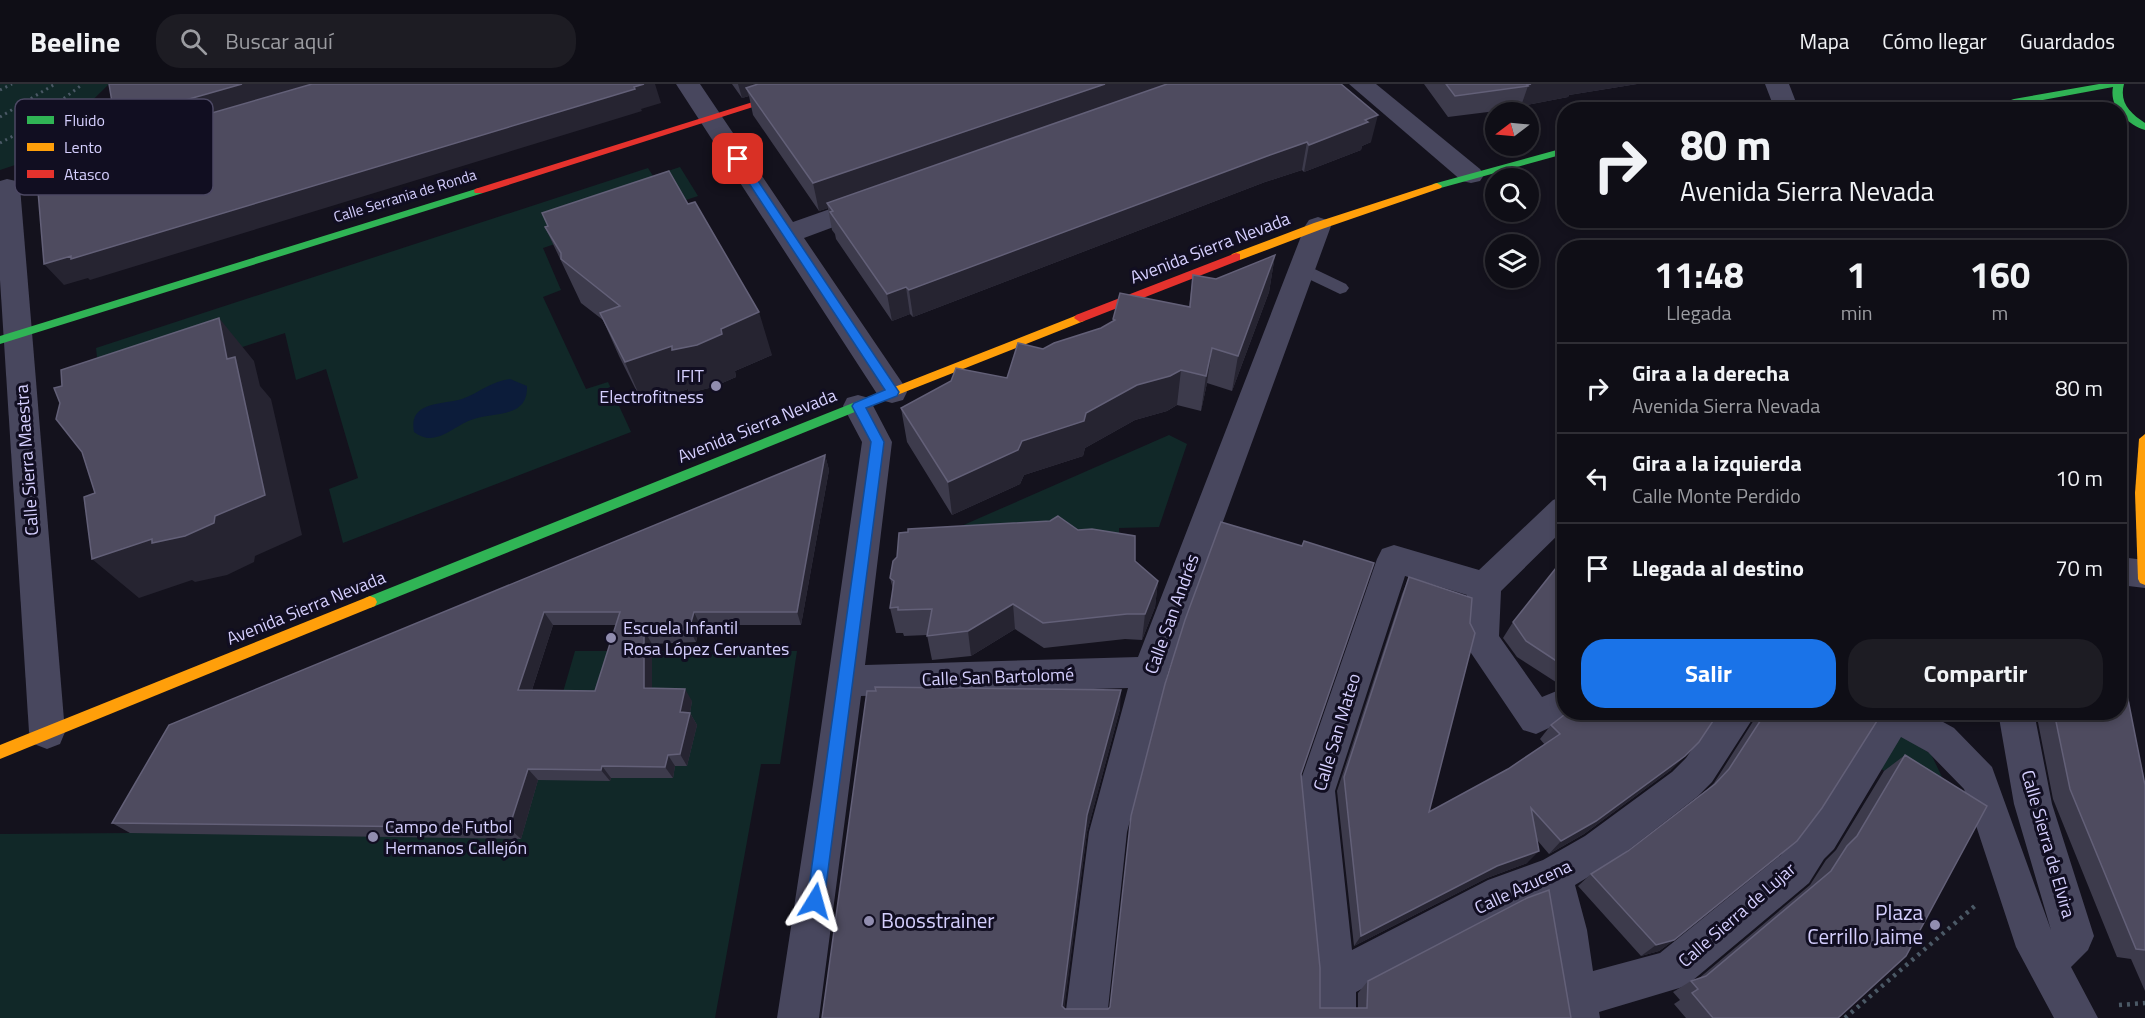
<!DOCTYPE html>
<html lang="es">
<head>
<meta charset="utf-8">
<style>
  :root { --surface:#0f0e16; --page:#1d1c23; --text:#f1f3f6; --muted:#9b9ca1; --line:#2f2e35; --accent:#1a73e8 }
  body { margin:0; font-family:"Titillium Web",sans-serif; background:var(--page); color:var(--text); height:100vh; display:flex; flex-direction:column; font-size:22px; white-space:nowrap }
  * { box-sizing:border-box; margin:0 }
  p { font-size:20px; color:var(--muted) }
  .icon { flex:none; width:33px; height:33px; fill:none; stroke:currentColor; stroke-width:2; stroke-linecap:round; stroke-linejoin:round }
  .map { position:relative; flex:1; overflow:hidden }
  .side { position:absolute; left:1557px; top:156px; width:570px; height:480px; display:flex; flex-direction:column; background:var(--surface); border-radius:24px; box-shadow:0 3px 9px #0003,0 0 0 2px var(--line) }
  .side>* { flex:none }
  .guide { position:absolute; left:1557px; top:18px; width:570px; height:126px; border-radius:24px; box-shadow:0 3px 9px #0003,0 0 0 2px var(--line); background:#0f0e16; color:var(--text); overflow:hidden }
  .needle { width:39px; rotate:254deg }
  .buttons { position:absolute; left:1485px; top:18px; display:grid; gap:12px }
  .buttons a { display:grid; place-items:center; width:54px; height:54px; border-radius:50%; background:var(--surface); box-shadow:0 3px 9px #0003,0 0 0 2px var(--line); font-size:30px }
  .pin { position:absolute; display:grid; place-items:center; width:51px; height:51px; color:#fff; margin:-26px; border-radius:12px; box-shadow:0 3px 9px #0006 }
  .me { position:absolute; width:66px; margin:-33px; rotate:8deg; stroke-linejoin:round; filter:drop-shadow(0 0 4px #0008) }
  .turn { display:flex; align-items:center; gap:21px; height:126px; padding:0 24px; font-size:27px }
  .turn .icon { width:78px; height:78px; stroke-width:2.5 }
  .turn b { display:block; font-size:42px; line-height:51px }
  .eta { display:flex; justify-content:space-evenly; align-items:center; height:102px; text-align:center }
  .eta b { font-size:36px; font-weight:700; line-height:42px }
  .primary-button { display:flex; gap:12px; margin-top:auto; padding:12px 24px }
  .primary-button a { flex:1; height:69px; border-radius:24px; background:var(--accent); color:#fff; font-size:24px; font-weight:700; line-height:69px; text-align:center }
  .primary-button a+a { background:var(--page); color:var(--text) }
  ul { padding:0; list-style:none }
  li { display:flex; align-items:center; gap:18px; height:90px; padding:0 24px; border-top:2px solid var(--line) }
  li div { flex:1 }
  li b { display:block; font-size:22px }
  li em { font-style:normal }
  header { display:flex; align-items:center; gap:36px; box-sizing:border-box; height:84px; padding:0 30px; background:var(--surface); border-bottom:2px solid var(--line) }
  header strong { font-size:28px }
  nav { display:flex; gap:33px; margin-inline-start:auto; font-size:21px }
  .search { width:420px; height:54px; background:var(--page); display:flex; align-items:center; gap:15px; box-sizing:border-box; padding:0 21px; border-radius:24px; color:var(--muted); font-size:22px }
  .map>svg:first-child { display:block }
  .green { fill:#112828 }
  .water { fill:#0c1c3a }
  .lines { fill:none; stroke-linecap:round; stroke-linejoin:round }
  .path-far1 { stroke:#4b5966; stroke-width:3; stroke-dasharray:2 4; stroke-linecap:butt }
  .path { stroke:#4b5966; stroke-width:4.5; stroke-dasharray:3 5; stroke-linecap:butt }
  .lane { fill:#48475e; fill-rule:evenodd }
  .street { fill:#48475e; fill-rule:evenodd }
  .fast { fill:#30b455; fill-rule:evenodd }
  .slow { fill:#ff9f0a; fill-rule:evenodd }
  .jam { fill:#e5322d; fill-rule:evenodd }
  .wall { fill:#3d3b4c; fill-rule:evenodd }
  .shaded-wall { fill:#262431 }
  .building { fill:#4e4b5f; stroke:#636078; stroke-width:1.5; fill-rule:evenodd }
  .route { fill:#1a73e8; stroke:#114b97; stroke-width:1.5 }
  .poi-dot { fill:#918daf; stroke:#110e21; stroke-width:2 }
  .labels { text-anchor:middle; stroke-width:6; stroke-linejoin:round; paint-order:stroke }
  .far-street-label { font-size:15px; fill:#d5cffe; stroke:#110e21 }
  .street-label { font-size:18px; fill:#d5cffe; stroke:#110e21 }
  .poi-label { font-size:18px; fill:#d5cffe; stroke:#110e21; text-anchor:start }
  .near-poi-label { font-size:21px; fill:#d5cffe; stroke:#110e21; text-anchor:end }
  .key { fill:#110e21; stroke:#4c4863; stroke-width:1.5 }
  .key-label { font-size:16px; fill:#d5cffe }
</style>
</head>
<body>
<header>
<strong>Beeline</strong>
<div class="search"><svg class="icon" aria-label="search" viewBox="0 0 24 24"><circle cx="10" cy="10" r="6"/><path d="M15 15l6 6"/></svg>Buscar aquí</div>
<nav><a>Mapa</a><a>Cómo llegar</a><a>Guardados</a></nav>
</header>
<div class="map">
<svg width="2145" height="934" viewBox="0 0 2145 934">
  <rect width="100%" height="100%" fill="#14121d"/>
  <g class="green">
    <path d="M0,0H109L51,57L59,61L54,68L0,86Z"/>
    <path d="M680,83L698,112L543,164L561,206L543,213L586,305L608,298L631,348L343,459L329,405L358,394L326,285L296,296L285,249L101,310L96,264L648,84L653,92Z"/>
    <path d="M1169,351L1187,360L1159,443L1119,444V451L943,450Z"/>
    <path d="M575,567H797L780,680H761L715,934H0V750L130,749L155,706L533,711Z"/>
    <path d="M1892,646L1931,670L1963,737L1872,679Z"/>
  </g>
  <path class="water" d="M510,295L527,302C528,334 495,328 474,335C453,341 436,365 414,348C408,317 442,321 462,315C479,309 491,297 510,295Z"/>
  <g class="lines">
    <g class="path-far1">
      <path d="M0,6L12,0"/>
      <path d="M0,33L55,0"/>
      <path d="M0,59L15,51L83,0"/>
    </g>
    <g class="path">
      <path d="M2119,921L2145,919"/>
      <path d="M1845,934L1976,821"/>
    </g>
    <path class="lane" d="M1302,179L1346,200L1349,204L1346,208L1340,210L1296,189L1293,185L1296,181Z"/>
    <g class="street">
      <path d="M676,0H700L793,138L864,113L873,111L882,113L886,119L882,125L804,154L903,300L907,308L903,316L892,319L881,316Z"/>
      <path d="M1349,0H1376L1480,85L1484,91L1480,97L1471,99L1462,97Z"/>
      <path d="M1765,0H1789L1799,26H1775Z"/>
      <path d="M7,95L16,97L20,103L65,648L60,660L47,665L34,660L29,648L0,196V97Z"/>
      <path d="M1318,133L1327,136L1331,142L1168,588L1127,748L1107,934H1065L1089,748L1128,604L861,612L819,934H777L813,700L862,358L843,322L847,314L858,311L869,314L892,358L865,581L1138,573L1305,142L1309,136Z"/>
      <path d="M1564,412V445L1501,507L1499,552L1542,613L1564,604V628H1578L1577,631L1536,650L1523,646L1469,566L1464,555L1467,511L1405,492L1335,707L1352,866L1488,796L1543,776L1585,752L1672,688L1686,674L1718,628H1757L1712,698L1698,712L1613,778L1575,801L1587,846L1593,887L1660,869L1781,771L1796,749L1806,739L1874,632L1872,628H1925L1954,644L1992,683L2051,846L2014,720L1998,628H2034L2052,720L2094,852L2088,866L2071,883L2098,934H2054L2016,863L1964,705L1928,668L1901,653L1834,765L1824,775L1809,799L1686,902L1599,928L1600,934H1558L1547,846L1539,816L1512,826L1356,908V934H1314V897L1297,707L1377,475L1382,465L1394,461L1479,486L1553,416Z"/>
      <path d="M2120,473L2145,476V504L2120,501Z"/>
    </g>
    <g class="fast">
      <path d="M2099,0H2124C2119,19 2130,29 2145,39V46C2127,40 2109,23 2113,3L2016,21L2045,26H1776L1781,23L1991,18L2010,20L2011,16L2014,15Z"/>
      <path d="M1564,64V70L1437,105L1432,102L1433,100Z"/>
      <path d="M479,104L483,105V109L0,260V252Z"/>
      <path d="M878,309L882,311L884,314L882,317L375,522L370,524L365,522L363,518L365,514Z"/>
    </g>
    <g class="slow">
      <path d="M1437,99L1442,102L1441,104L1322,145L1240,176H1232L1230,173L1232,170L1314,139Z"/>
      <path d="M1080,230L1084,231L1086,234L1084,237L882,317H874L872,314L874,311Z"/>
      <path d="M2145,350V501L2140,499L2138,495L2135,409L2139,355Z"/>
      <path d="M370,512L375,514L377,518L375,522L0,675V661Z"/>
    </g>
    <g class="jam">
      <path d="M810,0H825L483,109H475L474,107L475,105Z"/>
      <path d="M1236,169L1240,170V176L1084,237L1080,238L1074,234L1076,231Z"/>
    </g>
  </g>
  <g class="wall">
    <path d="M732,0H1341L1371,58L1362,62L1361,66L1304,88L1302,86L1265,98L913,233L910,230L892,237L836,155L835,150L832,146L828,124L819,127L753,31L749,12L742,14Z"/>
    <path d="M1424,0H1637L1569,11L1568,13L1521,22L1520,24L1448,33Z"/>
    <path d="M545,143L772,271L735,287L736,293L713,303L689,309L688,305L643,320L619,272L603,236L581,219Z"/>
    <path d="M1275,171L1269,208L1232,307L1207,299L1201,327L1177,321L1167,327L1135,336L1085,364L1083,372L1024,391L1020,400L952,431L907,358L901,324L1007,294L1043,265L1101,244L1113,237V235L1189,223L1193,191L1216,195Z"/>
    <path d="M825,371L829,386L801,541H700L696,558L652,560V604L692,617L690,629L697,641L687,682H675L673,694H611L610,697L538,696L521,755L130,749L112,739ZM553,541H616L595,607L532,606Z"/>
    <path d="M1078,446L1135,477L1158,497L1155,523L1142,556L1125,555L1044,564L1015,545L971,572L932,576L927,551L904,552L903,549H896L890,524L893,505L890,494Z"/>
    <path d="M1564,474V602H1562L1517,573L1503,554L1513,538Z"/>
    <path d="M1409,493L1429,728L1508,685L1545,661L1540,655L1551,641L1671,686L1584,750L1549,770L1537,756L1527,779L1487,794L1354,862L1337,707L1402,510Z"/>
    <path d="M1120,625L1087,748L1064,924L1065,925H1108L1301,690L1320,924H1358V909L1368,897L1571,934H822Z"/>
    <path d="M1759,628H1863L1674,856L1659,867L1641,872L1578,802L1591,790L1628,767L1708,705L1714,699Z"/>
    <path d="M1971,628H2006L1997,635Z"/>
    <path d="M2036,628H2120L2145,701V907L2131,875L2117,873L2053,715Z"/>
    <path d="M1905,671L1838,934H1686L1674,920L1680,916L1673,908L1691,897L1698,895L1810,801L1826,776L1836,766L1884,687Z"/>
  </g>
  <g class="shaded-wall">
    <path d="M242,0H331L131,57L115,36Z"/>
    <path d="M644,0H655L661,19L641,25L642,27L90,196L88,194L64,201L44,180Z"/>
    <path d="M738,0H787L746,4L749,12L742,14Z"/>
    <path d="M1105,0H1182L827,119L828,124L819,127L813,99Z"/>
    <path d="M1531,0H1637L1569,11L1568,13L1521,22L1528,2L1527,1Z"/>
    <path d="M1378,31L1371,58L1362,62L1361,66L1304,88L1309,61Z"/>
    <path d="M1307,58L1302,86L1265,98L913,233L909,206L1270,71Z"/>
    <path d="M1275,171L1269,208L1232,307L1238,272Z"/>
    <path d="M906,203L910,230L892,237L887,210Z"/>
    <path d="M759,228L772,271L735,287L736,293L713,303L689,309L688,305L643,320L625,278L721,245Z"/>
    <path d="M219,234L254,277L260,302L271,315L302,451L255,472L254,478L227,491L195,498L192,496L139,514L92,475L227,275Z"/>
    <path d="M1212,264L1207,299L1201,327L1206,292Z"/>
    <path d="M1181,286L1177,321L1167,327L1135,336L1085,364L1083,372L1024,391L1020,400L952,431L948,398L1022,357L1086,329L1137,301Z"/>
    <path d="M825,371L829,386L801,541L797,528Z"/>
    <path d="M1158,497L1155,523L1142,556L1145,530Z"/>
    <path d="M1013,520L1015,545L971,572L968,547Z"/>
    <path d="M544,528L553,541L528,618L518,606Z"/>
    <path d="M694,528L700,541L696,558L689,545Z"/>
    <path d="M644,546L652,560V617L644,604Z"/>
    <path d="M685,605L692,617L690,629L697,641L687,682L680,670V628Z"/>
    <path d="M1121,606L1120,625L1087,748L1063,934L1062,922L1087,731Z"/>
    <path d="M668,671L675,682L673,694L665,683Z"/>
    <path d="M1685,672L1671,686L1584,750L1549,770L1561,757Z"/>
    <path d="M602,682L611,694L610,697L601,686Z"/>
    <path d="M528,685L538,696L521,755L509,744Z"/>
    <path d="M1539,767L1527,779L1487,794L1354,862L1361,852L1497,782Z"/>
    <path d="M1674,856L1659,867L1641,872L1656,861Z"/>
  </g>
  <g class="building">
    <path d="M109,0H242L115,36Z"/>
    <path d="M312,0H644L634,3L635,5L71,175V172L44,180L37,95L120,68L118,56Z"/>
    <path d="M758,0H1105L813,99L746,4Z"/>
    <path d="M1167,0H1341L1378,31L1365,36L1368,38L1309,61L1307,58L1270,71L909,206L906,203L887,210L830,128L833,127L827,119Z"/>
    <path d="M1446,0H1531L1527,1L1528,2L1455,12Z"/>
    <path d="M669,87L688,120L695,118L759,228L721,245L722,250L697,261L672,266V262L625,278L600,229L620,222L561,175V169L545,143L548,142L542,129Z"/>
    <path d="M1275,171L1238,272L1212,264L1206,292L1181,286L1170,292L1137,301L1086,329L1084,337L1022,357L1018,366L948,398L901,324L951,297L956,284L1007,294L1018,259L1043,265L1054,259L1101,244L1115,236L1113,235L1120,209L1190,223L1193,191L1216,195Z"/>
    <path d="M219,234L227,275L235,273L265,411L215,432L214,439L185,452L152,459V455L92,475L84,413L95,409L82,368L56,335L60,319L54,304L62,302L61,286Z"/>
    <path d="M825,371L797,528H694L689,545L644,546V604L685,605L680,628L690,629L680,670L668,671L665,683L602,682L601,686L528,685L509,744L112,739L169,641ZM544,528H620L595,607L518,606Z"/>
    <path d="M1058,432L1078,446L1092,445L1135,452V477L1158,497L1145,530H1127L1043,539L1013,520L968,547L927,552L932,525L898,526V523L890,524L894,497L890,494L893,477L897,473L899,449L908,448V445L1050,437Z"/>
    <path d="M1221,438L1302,462L1304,457L1374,479L1301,690L1320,884V924H1367L1368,897L1527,814L1549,806L1571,934H822L867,607H876L875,603L1121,606L1087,731L1062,922L1065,925H1108L1110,923L1131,732L1165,600L1185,536Z"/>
    <path d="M1564,474V582L1526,557L1513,538Z"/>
    <path d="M1409,493L1472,514L1470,539L1475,549L1429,728L1508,685L1560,650L1551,641L1568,628H1719L1699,658L1685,672L1596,737L1561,757L1531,724L1539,767L1497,782L1361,852L1344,693Z"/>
    <path d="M2120,575L2145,701V866L2136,865L2070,705L2054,628H2120Z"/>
    <path d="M1766,628H1863L1877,637L1822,724L1797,757L1674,856L1656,861L1591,790L1628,767L1715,700L1729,685Z"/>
    <path d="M1905,671L1987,722L1906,872L1838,934H1713L1692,909L1698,905L1691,897L1706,892L1831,787L1847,762L1857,752Z"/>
  </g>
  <path class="route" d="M738,72L742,73L899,308L897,312L866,324L884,358L824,817L821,823L815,825L809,823L807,817L871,358L852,322L854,319L885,306L733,75Z"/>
  <g class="poi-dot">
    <circle cx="716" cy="302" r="6"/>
    <circle cx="611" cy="554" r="6"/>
    <circle cx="373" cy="753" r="6"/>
    <circle cx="869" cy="837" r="6"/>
    <circle cx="1935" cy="841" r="6"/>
  </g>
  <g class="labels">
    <g class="far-street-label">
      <text transform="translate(405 112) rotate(-17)" y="5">Calle Serrania de Ronda</text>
    </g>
    <g class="street-label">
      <text transform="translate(1210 164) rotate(-21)" y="6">Avenida Sierra Nevada</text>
      <text transform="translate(757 342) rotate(-22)" y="6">Avenida Sierra Nevada</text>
      <text transform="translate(27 376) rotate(-94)" y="6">Calle Sierra Maestra</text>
      <text transform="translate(306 524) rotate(-22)" y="6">Avenida Sierra Nevada</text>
      <text transform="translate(1172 530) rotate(-70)" y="6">Calle San Andrés</text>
      <text transform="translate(998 593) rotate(-2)" y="6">Calle San Bartolomé</text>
      <text transform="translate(1337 648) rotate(-73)" y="6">Calle San Mateo</text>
      <text transform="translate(2048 760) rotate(74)" y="6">Calle Sierra de Elvira</text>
      <text transform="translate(1523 803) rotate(-25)" y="6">Calle Azucena</text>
      <text transform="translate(1737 831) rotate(-41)" y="6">Calle Sierra de Lujar</text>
    </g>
    <g class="poi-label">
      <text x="704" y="298" text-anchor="end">IFIT<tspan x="704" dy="21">Electrofitness</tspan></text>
      <text x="623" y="550">Escuela Infantil<tspan x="623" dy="21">Rosa López Cervantes</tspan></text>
      <text x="385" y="749">Campo de Futbol<tspan x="385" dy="21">Hermanos Callejón</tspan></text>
    </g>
    <g class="near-poi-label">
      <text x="1923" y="836">Plaza<tspan x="1923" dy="24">Cerrillo Jaime</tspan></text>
      <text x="881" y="844" text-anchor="start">Boosstrainer</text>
    </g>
  </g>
  <rect x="15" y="15" width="198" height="96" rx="9" class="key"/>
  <rect x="27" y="32" width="27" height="8" fill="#30b455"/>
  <rect x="27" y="59" width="27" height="8" fill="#ff9f0a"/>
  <rect x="27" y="86" width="27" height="8" fill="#e5322d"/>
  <g class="key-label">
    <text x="64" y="42">Fluido</text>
    <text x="64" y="69">Lento</text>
    <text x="64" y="96">Atasco</text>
  </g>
</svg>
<div class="buttons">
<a><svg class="needle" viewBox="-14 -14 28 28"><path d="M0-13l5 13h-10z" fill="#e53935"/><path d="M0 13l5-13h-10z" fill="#9b9ca1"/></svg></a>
<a><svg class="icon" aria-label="search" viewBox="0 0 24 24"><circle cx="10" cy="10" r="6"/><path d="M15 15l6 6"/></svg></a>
<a><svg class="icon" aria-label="layers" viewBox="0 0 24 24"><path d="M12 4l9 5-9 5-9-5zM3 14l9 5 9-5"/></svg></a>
</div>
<div class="pin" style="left:738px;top:75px;background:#d93025"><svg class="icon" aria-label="arrive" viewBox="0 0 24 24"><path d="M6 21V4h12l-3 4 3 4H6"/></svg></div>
<svg class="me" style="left:815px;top:817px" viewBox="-20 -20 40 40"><path d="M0-17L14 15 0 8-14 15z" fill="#1a73e8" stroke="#fff" stroke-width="4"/></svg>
<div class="guide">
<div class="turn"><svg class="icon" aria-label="right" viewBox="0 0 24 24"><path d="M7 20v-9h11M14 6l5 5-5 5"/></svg><div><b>80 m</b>Avenida Sierra Nevada</div></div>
</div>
<section class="side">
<div class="eta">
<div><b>11:48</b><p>Llegada</p></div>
<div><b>1</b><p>min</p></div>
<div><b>160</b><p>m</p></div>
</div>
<ul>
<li><svg class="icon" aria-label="right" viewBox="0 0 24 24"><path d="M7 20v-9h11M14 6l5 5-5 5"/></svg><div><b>Gira a la derecha</b><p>Avenida Sierra Nevada</p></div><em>80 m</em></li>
<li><svg class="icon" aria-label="left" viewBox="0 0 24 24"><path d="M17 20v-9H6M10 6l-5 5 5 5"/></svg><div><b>Gira a la izquierda</b><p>Calle Monte Perdido</p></div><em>10 m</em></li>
<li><svg class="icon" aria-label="arrive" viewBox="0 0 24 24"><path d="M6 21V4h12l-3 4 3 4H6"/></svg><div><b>Llegada al destino</b></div><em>70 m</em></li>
</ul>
<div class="primary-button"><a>Salir</a><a>Compartir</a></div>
</section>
</div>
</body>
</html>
